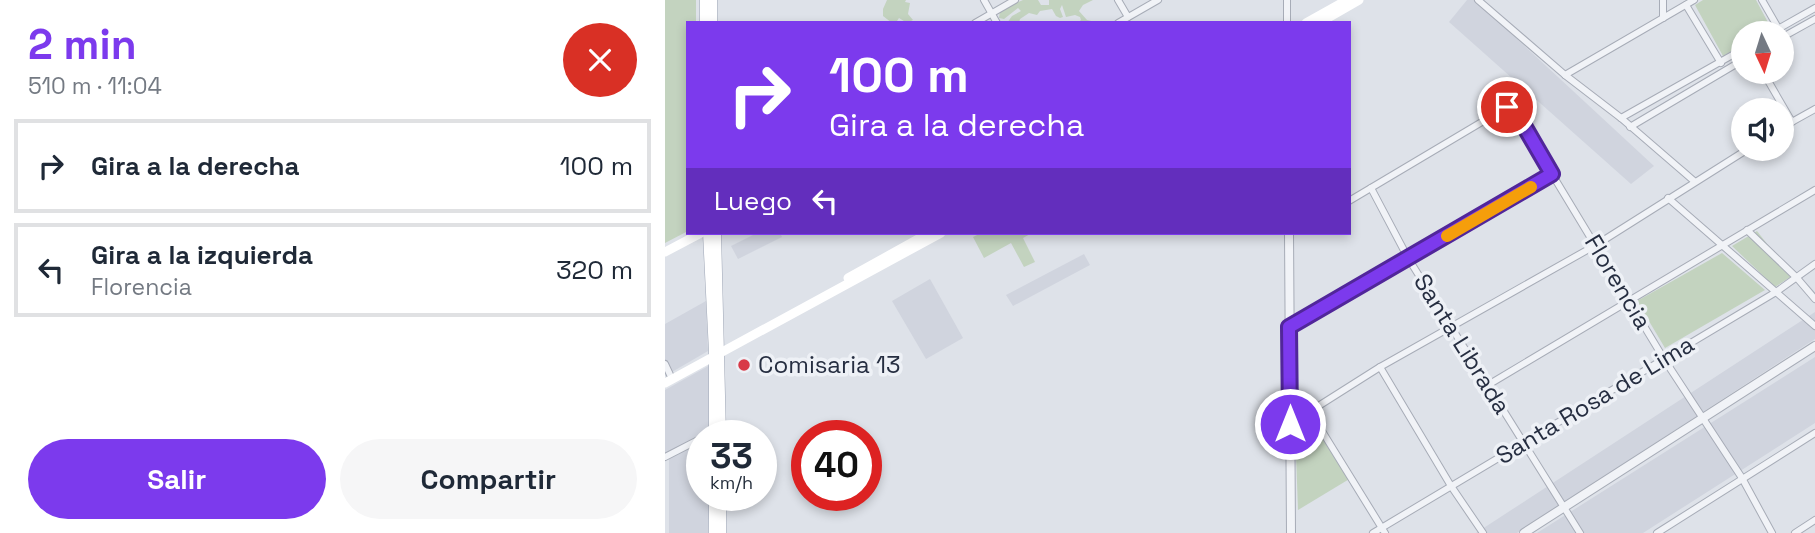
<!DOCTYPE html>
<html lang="es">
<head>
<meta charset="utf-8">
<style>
  :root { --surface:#fff; --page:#f6f6f7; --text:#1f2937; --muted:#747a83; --line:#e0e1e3; --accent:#7c3aed }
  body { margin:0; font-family:"Space Grotesk",sans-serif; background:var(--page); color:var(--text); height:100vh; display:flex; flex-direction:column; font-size:26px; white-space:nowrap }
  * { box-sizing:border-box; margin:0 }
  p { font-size:23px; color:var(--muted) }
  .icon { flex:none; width:38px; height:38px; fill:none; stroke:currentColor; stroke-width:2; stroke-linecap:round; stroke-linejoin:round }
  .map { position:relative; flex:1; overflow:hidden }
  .panel { display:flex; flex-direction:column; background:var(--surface); width:665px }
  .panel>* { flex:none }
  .guide { position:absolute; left:21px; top:21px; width:665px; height:214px; border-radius:0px; box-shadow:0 4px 10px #0003; background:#7c3aed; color:#fff; overflow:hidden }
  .needle { width:46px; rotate:176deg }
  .buttons { position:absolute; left:1066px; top:21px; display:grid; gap:14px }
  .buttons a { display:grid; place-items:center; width:63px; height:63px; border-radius:50%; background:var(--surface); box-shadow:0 4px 10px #0003; font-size:35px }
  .speed { position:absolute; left:21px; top:420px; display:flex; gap:14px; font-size:35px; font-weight:700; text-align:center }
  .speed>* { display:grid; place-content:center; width:91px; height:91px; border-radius:50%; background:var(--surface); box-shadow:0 4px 10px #0003; line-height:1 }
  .speed small { font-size:18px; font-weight:400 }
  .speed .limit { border:10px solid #d22; background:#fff; color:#111 }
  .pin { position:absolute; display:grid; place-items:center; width:60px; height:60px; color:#fff; margin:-30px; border:4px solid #fff; border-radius:50%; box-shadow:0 2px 7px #0007 }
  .me { position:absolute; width:77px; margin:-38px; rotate:0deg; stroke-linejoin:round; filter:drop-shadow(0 0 5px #0008) }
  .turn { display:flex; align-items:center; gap:24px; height:147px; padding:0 28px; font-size:32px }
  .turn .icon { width:91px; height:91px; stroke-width:2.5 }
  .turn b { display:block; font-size:49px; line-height:60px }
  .then { display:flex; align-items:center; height:66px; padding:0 28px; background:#0003; gap:14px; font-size:26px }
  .round { display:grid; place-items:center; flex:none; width:74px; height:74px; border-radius:37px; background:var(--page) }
  .overview { display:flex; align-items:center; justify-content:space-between; height:119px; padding:0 28px }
  h1 { font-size:42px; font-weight:700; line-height:52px; color:var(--accent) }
  .action { display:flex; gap:14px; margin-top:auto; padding:14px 28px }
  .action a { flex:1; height:80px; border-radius:42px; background:var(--accent); color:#fff; font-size:28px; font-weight:700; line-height:80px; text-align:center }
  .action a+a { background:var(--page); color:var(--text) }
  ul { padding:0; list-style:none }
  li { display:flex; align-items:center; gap:21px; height:94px; margin:0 14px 10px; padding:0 14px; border:4px solid var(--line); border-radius:0px }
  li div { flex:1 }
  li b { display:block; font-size:26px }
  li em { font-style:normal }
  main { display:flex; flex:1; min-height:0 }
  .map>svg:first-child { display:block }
  .built { fill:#d0d4de }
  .green { fill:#c3d3bf }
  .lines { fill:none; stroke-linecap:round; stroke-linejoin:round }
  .minor-casing { stroke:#a7acb7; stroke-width:8 }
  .tertiary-casing { stroke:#a7acb7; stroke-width:10 }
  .primary-casing { stroke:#9da5b5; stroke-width:11 }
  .minor { stroke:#f1f3f7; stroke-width:6 }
  .tertiary { stroke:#f1f3f7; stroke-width:8 }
  .secondary { stroke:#fff; stroke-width:9 }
  .primary { stroke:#fff; stroke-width:10 }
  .route-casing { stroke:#51269a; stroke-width:18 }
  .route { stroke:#7c3aed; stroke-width:12 }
  .slow { stroke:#f59e0b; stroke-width:12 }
  .poi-dot { fill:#d83947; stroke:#eef1f6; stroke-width:2.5 }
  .labels { text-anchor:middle; stroke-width:7; stroke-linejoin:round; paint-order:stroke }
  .street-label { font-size:24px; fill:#262e41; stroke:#eef1f6 }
  .poi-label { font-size:24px; fill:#262e41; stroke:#eef1f6; text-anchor:start }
</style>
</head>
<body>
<main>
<section class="panel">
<div class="overview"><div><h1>2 min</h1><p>510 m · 11:04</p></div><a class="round" style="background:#d93025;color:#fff"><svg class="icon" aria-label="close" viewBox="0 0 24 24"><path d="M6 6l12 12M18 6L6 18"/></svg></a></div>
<ul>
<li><svg class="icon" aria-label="right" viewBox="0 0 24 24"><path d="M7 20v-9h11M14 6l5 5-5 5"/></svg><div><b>Gira a la derecha</b></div><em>100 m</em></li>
<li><svg class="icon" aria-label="left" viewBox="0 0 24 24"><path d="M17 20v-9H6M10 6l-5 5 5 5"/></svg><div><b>Gira a la izquierda</b><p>Florencia</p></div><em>320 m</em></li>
</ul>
<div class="action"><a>Salir</a><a>Compartir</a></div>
</section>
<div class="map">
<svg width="1150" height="533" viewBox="0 0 1150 533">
  <rect width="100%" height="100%" fill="#dee2e9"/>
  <g class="built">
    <path d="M802,0H810L989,166L966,184L784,22Z"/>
    <path d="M92,233H115L117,237L73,259L66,246Z"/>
    <path d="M419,254L425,265L348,306L341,295Z"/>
    <path d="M265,279L298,338L261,359L227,301Z"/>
    <path d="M41,301L43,351L0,376V324Z"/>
    <path d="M1150,312V339L852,533H811Z"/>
    <path d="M1150,357V423L978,533H872Z"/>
    <path d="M47,364L48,436H37V495H45L43,533H4V458L0,460V390Z"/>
  </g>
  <g class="green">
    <path d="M0,0H31V23H23V231L0,243Z"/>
    <path d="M222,0H241L240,2L245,3L243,14L248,20L242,23L234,18L232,21L234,23H227L218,16V9Z"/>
    <path d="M358,0H373L376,5H384V0H428L418,5L414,11L422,20L435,23H412L416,20L415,17L410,15L401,17L397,5L395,9L398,17L395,18L391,16L387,9L375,11L372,15L364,13L355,19L354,23H342L347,16L356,11L353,8L339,19L334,18L335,10Z"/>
    <path d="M1038,0H1091L1106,28L1097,33H1078V44L1058,56L1030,5Z"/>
    <path d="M1092,231L1127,276L1110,287L1067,246Z"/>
    <path d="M316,233H367L358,238L370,262L359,267L346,243L319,258L308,237Z"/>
    <path d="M1057,253L1100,290L1000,348L972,301Z"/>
    <path d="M650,421L686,478L633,510L630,427Z"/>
  </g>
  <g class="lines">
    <defs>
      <g id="minor">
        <path d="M319,0L332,23"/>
        <path d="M453,0L463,17"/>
        <path d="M622,0V23"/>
        <path d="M813,0L900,75L956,118L1029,181"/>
        <path d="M1097,0L1116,33"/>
        <path d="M1021,5L1056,63"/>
        <path d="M998,18V0"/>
        <path d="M310,23L350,0"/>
        <path d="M453,23L493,0"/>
        <path d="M1106,33L1150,8"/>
        <path d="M1116,38L1150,19"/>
        <path d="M1098,72L1127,122"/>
        <path d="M900,75L1029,0"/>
        <path d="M956,118L1078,49"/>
        <path d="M965,127L1078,60"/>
        <path d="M1116,128L1150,109"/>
        <path d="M706,188L743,258L915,533"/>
        <path d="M1003,198L1150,326"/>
        <path d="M684,201L842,107L847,108L999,359L1077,478L1107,533"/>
        <path d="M1082,230L1132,278L1150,299"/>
        <path d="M624,327L887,174"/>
        <path d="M0,364L7,379"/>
        <path d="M715,367L786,486L818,533"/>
        <path d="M823,385L1150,190"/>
        <path d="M644,410L720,533"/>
        <path d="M625,424L715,367L931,245L1083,149"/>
        <path d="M0,457L37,438"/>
        <path d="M708,533L1111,292L1150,264"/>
        <path d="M992,533L1150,433"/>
        <path d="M1130,533L1150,520"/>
      </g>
      <g id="tertiary">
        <path d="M624,233L626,533"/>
        <path d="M859,533L1150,346"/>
      </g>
      <g id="primary">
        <path d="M40,0V23"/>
        <path d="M47,0V23"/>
        <path d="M43,233L49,352V436"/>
        <path d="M51,233L56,436"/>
        <path d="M49,495V533"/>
        <path d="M56,495V533"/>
      </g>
    </defs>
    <use href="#minor" class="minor-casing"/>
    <use href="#tertiary" class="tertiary-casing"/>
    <use href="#primary" class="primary-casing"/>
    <use href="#minor" class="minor"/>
    <use href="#tertiary" class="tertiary"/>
    <g class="secondary">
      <path d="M641,23L682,0"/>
      <path d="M654,23L694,0"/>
      <path d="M0,252L36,233"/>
      <path d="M183,278L264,233"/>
      <path d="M0,383L276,233"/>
    </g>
    <use href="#primary" class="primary"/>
  </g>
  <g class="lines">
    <defs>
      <path id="route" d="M625,424L624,327L887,174L851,112L848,108L842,107"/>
    </defs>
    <use href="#route" class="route-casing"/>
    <use href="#route" class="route"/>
    <path class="slow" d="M782,236L866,187"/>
  </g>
  <circle class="poi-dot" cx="79" cy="365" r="7"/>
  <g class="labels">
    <g class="street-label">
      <text transform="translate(953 282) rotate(59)" y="8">Florencia</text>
      <text transform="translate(797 344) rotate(58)" y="8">Santa Librada</text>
      <text transform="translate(930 400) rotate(-31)" y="8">Santa Rosa de Lima</text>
    </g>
    <g class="poi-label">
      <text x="93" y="373">Comisaria 13</text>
    </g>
  </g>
</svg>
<div class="buttons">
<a><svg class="needle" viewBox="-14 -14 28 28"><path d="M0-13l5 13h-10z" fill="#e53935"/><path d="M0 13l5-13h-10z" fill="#747a83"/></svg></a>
<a><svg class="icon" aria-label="sound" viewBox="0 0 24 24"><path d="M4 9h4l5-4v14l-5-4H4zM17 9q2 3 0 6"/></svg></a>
</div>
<div class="speed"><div>33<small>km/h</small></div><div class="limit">40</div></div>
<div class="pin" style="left:842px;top:107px;background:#d93025"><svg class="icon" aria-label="arrive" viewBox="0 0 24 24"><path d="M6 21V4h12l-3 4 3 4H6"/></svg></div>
<svg class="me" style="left:625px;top:424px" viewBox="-20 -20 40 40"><circle r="17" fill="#7c3aed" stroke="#fff" stroke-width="3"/><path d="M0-11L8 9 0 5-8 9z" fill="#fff"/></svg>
<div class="guide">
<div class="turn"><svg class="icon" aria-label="right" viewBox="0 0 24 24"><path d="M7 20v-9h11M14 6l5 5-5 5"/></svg><div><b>100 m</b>Gira a la derecha</div></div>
<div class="then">Luego<svg class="icon" aria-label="left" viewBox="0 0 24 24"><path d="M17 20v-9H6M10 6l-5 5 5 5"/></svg></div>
</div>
</div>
</main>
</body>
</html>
